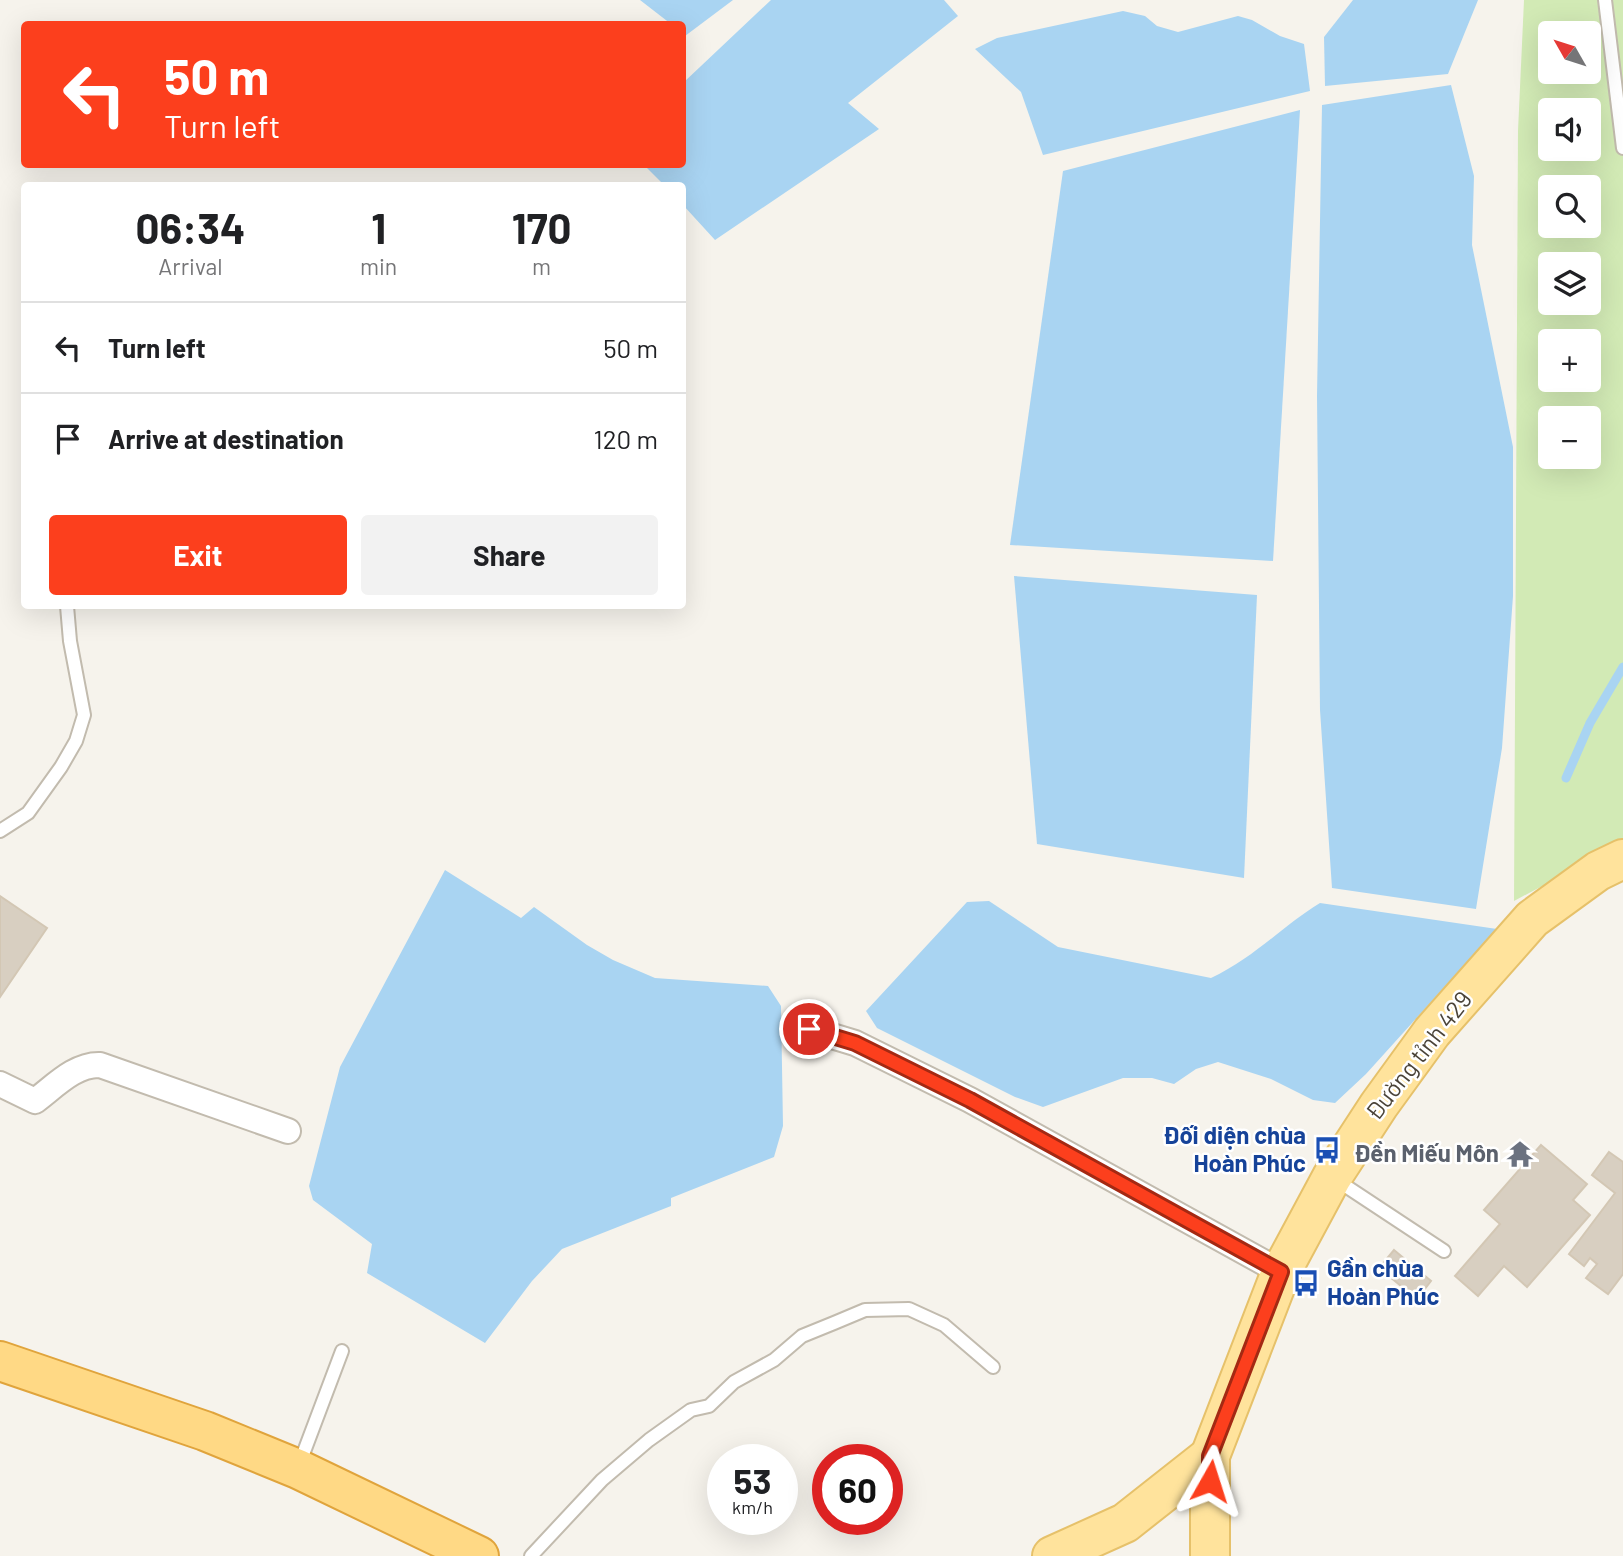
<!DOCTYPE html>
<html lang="en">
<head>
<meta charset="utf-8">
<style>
  :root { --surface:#fff; --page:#f2f2f2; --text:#202124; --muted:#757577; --line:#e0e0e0; --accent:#fc3f1d }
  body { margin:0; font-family:Barlow,sans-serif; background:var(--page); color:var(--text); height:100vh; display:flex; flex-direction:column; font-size:26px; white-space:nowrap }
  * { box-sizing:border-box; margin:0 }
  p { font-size:23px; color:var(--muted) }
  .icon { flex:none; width:38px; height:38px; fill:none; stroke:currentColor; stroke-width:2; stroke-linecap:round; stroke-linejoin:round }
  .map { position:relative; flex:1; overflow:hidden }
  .side { position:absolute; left:21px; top:182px; width:665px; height:427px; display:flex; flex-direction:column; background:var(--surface); border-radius:7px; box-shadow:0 7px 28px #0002 }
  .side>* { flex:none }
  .hud { position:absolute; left:21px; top:21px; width:665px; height:147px; border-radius:7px; box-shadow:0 7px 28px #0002; background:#fc3f1d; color:#fff; overflow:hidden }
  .needle { width:46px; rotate:309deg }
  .controls { position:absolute; left:1538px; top:21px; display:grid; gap:14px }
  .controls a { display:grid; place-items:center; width:63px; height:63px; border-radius:7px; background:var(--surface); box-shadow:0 7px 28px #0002; font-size:35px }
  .speed { position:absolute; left:707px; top:1444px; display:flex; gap:14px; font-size:35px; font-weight:700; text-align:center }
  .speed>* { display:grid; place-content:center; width:91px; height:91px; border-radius:50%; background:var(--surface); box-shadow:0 7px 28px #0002; line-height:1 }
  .speed small { font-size:18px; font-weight:400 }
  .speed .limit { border:10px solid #d22; background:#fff; color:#111 }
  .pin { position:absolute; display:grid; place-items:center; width:60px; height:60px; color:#fff; margin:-30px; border:4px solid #fff; border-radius:50%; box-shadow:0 2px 7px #0007 }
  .me { position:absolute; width:77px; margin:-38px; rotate:6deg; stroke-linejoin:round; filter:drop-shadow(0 0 5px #0008) }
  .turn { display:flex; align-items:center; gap:24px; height:147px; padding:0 28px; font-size:32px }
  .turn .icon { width:91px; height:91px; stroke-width:2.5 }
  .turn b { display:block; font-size:49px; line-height:60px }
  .eta { display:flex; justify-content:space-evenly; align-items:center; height:119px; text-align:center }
  .eta b { font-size:42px; font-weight:700; line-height:49px }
  .primary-button { display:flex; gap:14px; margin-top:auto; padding:14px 28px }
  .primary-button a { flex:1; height:80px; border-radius:7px; background:var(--accent); color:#fff; font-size:28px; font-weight:700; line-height:80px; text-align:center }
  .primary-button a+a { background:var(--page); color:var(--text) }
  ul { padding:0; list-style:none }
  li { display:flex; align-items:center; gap:21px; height:91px; padding:0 28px; border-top:2px solid var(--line) }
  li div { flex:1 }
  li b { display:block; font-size:26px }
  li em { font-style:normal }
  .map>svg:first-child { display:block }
  .green { fill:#d2eab5; fill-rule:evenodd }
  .water { fill:#a9d4f2 }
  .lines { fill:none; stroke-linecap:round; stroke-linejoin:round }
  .stream { stroke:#a9d4f2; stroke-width:9 }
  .building { fill:#d8cfc1; stroke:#d3c7b4; stroke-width:2 }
  .service-casing { stroke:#c2bbae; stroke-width:16 }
  .minor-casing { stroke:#c2bbae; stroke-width:28 }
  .primary-casing { stroke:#e6c16a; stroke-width:42 }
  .trunk-casing { stroke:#e0a43c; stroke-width:42 }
  .service { stroke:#fff; stroke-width:12 }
  .minor { stroke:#fff; stroke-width:24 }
  .primary { stroke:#ffe39c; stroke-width:38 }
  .trunk { stroke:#ffd985; stroke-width:38 }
  .route-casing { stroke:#a42913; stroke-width:18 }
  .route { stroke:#fc3f1d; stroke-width:12 }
  .labels { text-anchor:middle; stroke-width:5; stroke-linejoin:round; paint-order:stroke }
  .street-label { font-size:24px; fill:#4b4439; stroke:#fff }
  .transit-label { font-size:24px; font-weight:bold; fill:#164399; stroke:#fff; text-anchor:end }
  .worship-label { font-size:24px; font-weight:bold; fill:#5b616d; stroke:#fff; text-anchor:end }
</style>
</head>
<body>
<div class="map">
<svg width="1623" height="1556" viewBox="0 0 1623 1556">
  <rect width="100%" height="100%" fill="#f6f3ec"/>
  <path class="green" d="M1524,0H1623V843L1514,901L1518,131ZM1550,33H1589V72H1550ZM1550,110H1589V149H1550ZM1550,187H1589V226H1550ZM1550,264H1589V303H1550ZM1550,341H1589V380H1550ZM1550,418H1589V457H1550Z"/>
  <g class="water">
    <path d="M640,0H733L685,36L683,34L682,24H671Z"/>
    <path d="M771,0H944L958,16L848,103L879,129L715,240L683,205L682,186L664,185L644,165L682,164L683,83Z"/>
    <path d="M1353,0H1478L1448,74L1325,86L1324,37Z"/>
    <path d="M1123,11L1145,16L1157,26L1178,32L1238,16L1252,20L1280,36L1304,44L1310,91L1043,155L1021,92L975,49L997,38Z"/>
    <path d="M1451,85L1474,176L1472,245L1513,447V596L1502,748L1476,909L1332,888L1320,710L1317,396L1322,105Z"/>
    <path d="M1300,110L1273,561L1010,545L1063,171Z"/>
    <path d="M1014,576L1257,595L1244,878L1037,844Z"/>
    <path d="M445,870L521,918L534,907L587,945L613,960L655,978L768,986L781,1006L783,1126L774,1157L671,1198V1206L562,1249L532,1281L485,1343L367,1273L372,1244L313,1200L309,1186L340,1067Z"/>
    <path d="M989,901L1058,947L1211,978C1254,958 1281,927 1320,903L1497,929L1366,1074L1335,1103L1313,1100L1271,1079L1218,1062L1196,1069L1174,1084L1152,1078H1123L1043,1107L1015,1097L877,1028L866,1011L967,902Z"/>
  </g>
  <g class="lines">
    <path class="stream" d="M1566,778L1590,723L1623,667"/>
  </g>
  <g class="building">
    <path d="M0,896L47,928L0,997Z"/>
    <path d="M1541,1145L1587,1184L1573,1200L1590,1215L1527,1287L1504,1266L1478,1296L1455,1276L1500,1224L1484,1210Z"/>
    <path d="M1609,1152L1623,1162V1274L1608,1294L1586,1278L1597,1264L1590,1258L1584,1266L1569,1254L1615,1193L1592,1175Z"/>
    <path d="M1394,1250L1431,1281L1417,1299L1379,1268Z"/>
  </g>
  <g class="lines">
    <defs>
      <g id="service">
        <path d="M1605,0L1623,148"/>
        <path d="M0,831L28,813L61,767L76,741L84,715L70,641L67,606"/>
        <path d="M1335,1179L1444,1251"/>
        <path d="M299,1465L342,1351"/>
        <path d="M531,1556L602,1480L649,1440L691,1410L709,1406L734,1382L774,1360L802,1336L834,1323L865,1310L909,1309L944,1325L993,1367"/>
      </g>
      <g id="minor">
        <path d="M809,1029L855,1043L970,1100L1281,1272"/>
        <path d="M0,1084L35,1101C54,1087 75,1064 100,1065L288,1131"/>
      </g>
      <g id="primary">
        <path d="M1052,1556L1125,1523L1210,1456"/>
        <path d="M1210,1556V1456L1281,1272L1332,1177L1379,1105L1432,1032L1532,919L1598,871L1623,859"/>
      </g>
      <path id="trunk" d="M0,1361L205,1431L298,1469L479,1556"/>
    </defs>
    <use href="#service" class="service-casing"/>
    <use href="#minor" class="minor-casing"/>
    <use href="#primary" class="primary-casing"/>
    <use href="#trunk" class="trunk-casing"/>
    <use href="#service" class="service"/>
    <use href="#minor" class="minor"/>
    <use href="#primary" class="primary"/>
    <use href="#trunk" class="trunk"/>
  </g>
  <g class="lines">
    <defs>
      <path id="route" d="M809,1029L855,1043L970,1100L1281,1272L1210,1456V1481"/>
    </defs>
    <use href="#route" class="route-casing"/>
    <use href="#route" class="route"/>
  </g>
  <defs>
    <symbol id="bus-bare" viewBox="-9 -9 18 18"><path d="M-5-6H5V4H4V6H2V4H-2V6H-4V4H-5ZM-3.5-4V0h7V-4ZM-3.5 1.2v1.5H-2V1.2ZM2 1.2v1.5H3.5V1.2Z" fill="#1a4fb4" stroke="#fff" stroke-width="2.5" paint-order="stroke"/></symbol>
    <symbol id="temple-bare" viewBox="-9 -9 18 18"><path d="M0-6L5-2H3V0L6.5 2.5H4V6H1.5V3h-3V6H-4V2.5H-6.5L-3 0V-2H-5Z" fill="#6b7280" stroke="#fff" stroke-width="2.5" paint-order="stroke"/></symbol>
  </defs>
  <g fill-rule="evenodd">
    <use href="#bus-bare" x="1308" y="1131" width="38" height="38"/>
    <use href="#temple-bare" x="1501" y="1135" width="38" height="38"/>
    <use href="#bus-bare" x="1287" y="1264" width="38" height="38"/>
  </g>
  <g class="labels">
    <g class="street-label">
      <text transform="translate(1419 1056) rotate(-52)" y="8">Đường tỉnh 429</text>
    </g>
    <g class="transit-label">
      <text x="1306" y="1144">Đối diện chùa<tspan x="1306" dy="28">Hoàn Phúc</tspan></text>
      <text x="1327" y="1277" text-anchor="start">Gần chùa<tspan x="1327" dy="28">Hoàn Phúc</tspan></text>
    </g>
    <g class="worship-label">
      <text x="1499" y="1162">Đền Miếu Môn</text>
    </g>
  </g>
</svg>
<div class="controls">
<a><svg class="needle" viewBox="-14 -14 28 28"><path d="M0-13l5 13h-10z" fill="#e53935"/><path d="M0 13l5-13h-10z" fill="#757577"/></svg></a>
<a><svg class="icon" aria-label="sound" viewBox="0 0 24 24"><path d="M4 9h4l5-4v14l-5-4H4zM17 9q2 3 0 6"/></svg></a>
<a><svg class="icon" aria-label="search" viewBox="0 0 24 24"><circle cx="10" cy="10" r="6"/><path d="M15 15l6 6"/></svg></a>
<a><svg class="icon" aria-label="layers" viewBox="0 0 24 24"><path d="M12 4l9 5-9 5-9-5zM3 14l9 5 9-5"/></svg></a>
<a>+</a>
<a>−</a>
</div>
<div class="speed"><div>53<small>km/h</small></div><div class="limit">60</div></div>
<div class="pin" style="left:809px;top:1029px;background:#d93025"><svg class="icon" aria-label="arrive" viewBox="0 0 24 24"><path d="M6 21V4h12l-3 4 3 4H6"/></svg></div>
<svg class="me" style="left:1210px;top:1481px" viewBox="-20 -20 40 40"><path d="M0-17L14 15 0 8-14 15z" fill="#fc3f1d" stroke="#fff" stroke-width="4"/></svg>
<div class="hud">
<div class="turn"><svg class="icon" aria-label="left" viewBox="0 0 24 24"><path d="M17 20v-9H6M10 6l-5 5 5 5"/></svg><div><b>50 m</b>Turn left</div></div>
</div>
<section class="side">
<div class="eta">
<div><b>06:34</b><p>Arrival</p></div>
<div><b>1</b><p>min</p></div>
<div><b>170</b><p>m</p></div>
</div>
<ul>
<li><svg class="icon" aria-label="left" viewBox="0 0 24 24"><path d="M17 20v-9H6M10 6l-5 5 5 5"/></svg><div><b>Turn left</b></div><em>50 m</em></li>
<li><svg class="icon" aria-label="arrive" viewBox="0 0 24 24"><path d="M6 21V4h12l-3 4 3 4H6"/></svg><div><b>Arrive at destination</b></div><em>120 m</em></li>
</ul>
<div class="primary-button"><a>Exit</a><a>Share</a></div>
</section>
</div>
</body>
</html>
